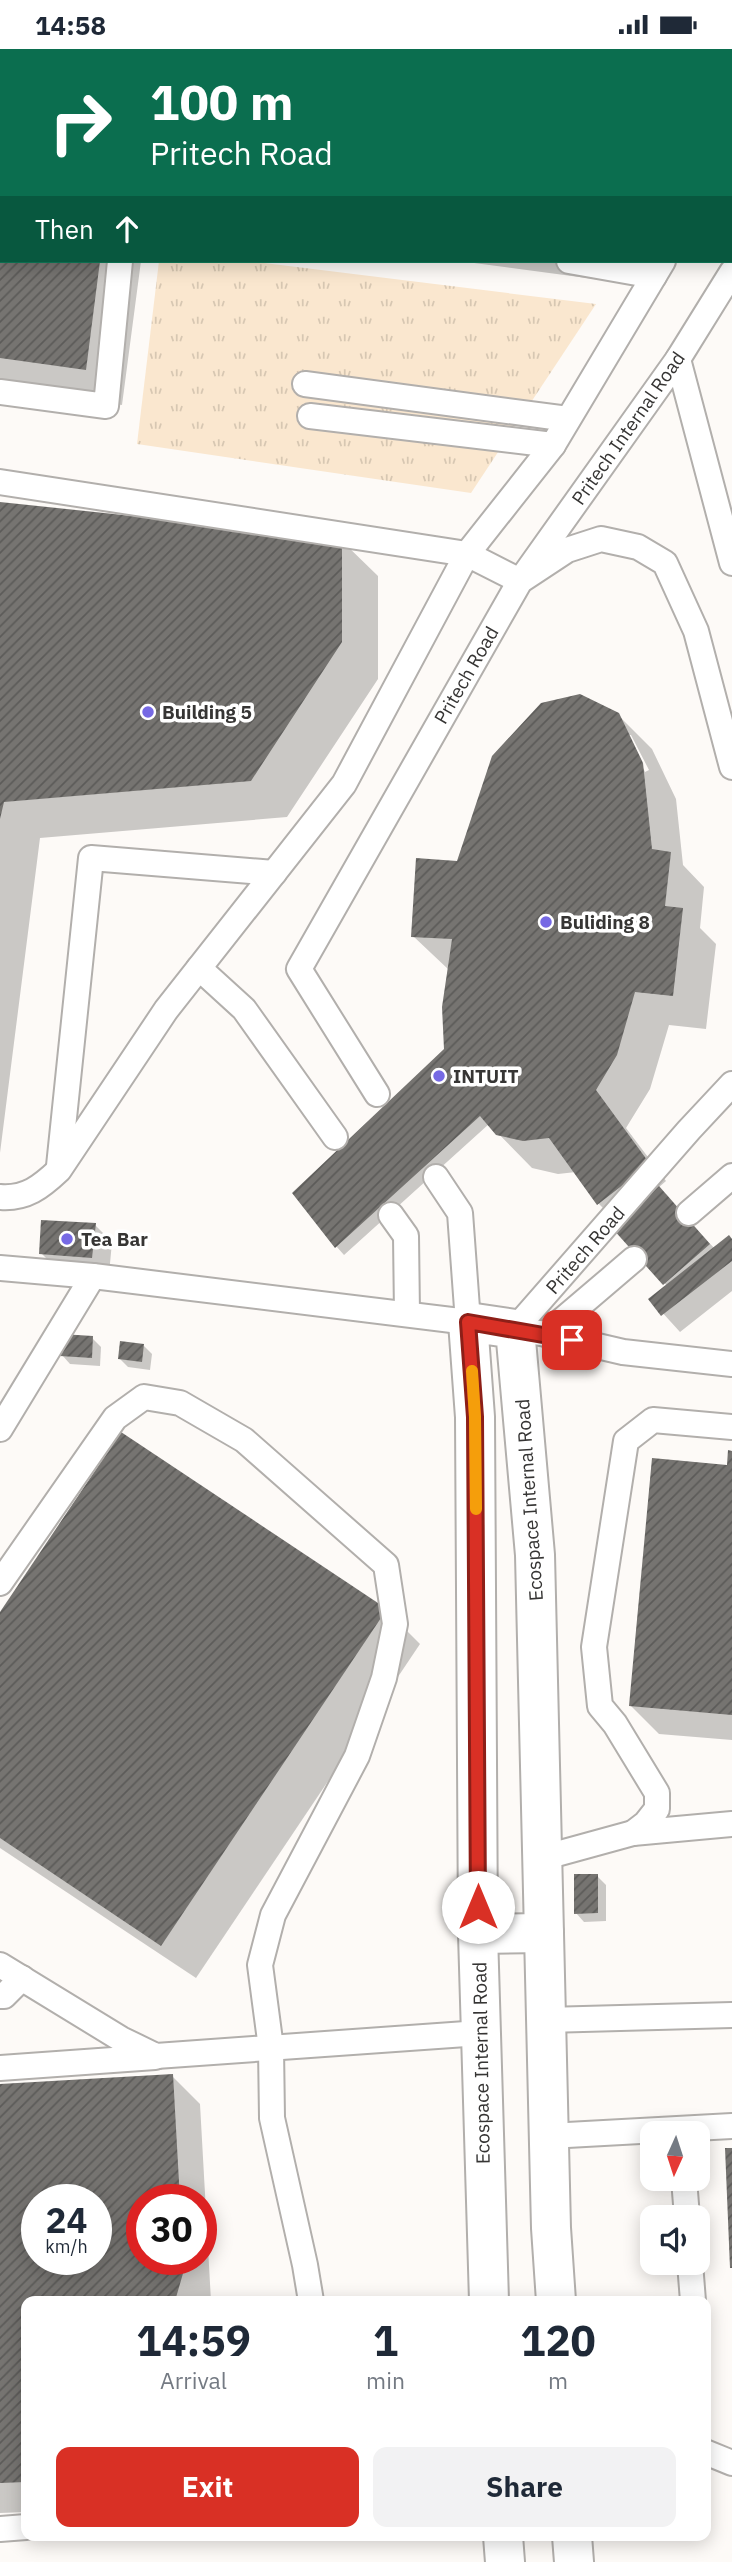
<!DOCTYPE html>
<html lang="en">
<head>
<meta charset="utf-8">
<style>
  :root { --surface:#fff; --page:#f2f2f3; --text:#1f2937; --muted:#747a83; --accent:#d93025 }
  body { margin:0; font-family:"IBM Plex Sans",sans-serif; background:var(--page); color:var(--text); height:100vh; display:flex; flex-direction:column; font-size:26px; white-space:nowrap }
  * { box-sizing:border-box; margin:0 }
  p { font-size:23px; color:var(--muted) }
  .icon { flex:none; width:38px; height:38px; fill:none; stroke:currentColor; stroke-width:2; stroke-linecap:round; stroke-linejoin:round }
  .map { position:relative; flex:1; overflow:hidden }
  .sheet { position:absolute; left:21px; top:2247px; width:690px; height:245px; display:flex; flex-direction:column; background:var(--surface); border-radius:14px; box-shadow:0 4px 18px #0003 }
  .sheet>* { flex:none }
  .guide { position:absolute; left:0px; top:0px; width:733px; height:214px; box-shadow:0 4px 18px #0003; background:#0b6e4f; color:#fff; overflow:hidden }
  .needle { width:46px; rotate:183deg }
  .controls { position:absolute; left:640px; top:2072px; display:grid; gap:14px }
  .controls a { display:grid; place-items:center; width:70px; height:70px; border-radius:14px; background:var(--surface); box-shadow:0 4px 18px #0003; font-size:35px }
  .speed { position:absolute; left:21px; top:2135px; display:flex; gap:14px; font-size:35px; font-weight:700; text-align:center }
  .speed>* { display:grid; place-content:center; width:91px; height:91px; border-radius:50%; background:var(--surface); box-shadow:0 4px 18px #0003; line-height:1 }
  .speed small { font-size:18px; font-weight:400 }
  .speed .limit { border:10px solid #d22; background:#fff; color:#111 }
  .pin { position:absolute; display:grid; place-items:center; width:60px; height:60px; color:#fff; margin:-30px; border-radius:14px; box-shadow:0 4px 10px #0006 }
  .me { position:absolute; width:77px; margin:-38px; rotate:0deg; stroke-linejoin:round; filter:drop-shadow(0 0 5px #0008) }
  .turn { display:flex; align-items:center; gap:24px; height:147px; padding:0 35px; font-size:32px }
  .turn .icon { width:91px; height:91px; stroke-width:2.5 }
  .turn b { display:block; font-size:49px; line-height:60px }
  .then { display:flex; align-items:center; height:66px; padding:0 35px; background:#0003; gap:14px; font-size:26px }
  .eta { display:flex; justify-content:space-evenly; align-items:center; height:119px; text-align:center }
  .eta b { font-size:42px; font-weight:700; line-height:49px }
  .action { display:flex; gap:14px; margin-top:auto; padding:14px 35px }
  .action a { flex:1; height:80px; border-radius:14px; background:var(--accent); color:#fff; font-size:28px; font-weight:700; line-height:80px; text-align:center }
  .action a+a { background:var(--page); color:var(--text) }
  .status { display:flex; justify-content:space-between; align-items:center; height:49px; padding:0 35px; background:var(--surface); direction:ltr }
  .status svg { height:19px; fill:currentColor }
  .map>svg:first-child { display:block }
  .grass { fill:url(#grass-tufts) }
  .shadow { fill:#0003; fill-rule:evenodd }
  .building { fill:url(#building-hatch); fill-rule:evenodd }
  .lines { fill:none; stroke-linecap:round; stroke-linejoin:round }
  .lane-casing { stroke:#b2afac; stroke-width:28 }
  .street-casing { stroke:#b2afac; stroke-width:42 }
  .lane { stroke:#fff; stroke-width:24 }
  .street { stroke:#fff; stroke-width:38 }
  .route-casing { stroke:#8d1f18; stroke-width:18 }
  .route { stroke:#d93025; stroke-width:12 }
  .slow { stroke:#f59e0b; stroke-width:12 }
  .poi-dot { fill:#7669e4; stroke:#fff; stroke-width:2.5 }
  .labels { text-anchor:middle; stroke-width:7; stroke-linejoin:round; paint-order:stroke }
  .street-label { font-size:19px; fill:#363534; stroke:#fff }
  .poi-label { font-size:19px; font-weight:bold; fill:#363534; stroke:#fff; text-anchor:start }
</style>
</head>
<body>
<div class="status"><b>14:58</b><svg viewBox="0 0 49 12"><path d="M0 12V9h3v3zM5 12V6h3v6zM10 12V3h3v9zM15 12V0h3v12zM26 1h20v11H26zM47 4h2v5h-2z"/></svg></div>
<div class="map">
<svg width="732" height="2513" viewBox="0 0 732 2513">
  <defs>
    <pattern id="grass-tufts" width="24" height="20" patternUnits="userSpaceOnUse" patternTransform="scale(1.75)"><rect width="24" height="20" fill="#fae7cf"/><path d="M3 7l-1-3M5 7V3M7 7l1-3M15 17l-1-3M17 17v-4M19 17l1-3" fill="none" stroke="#d7c7b2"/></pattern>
    <pattern id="building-hatch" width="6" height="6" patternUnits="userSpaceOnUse" patternTransform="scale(1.75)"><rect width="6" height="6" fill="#767471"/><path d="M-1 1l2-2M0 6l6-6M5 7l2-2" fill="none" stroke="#5c5b59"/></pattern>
  </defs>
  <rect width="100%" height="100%" fill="#fdfaf7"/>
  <path class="grass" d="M159,212H248L596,255L471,444L137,395Z"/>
  <g class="shadow">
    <path d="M0,0H640L2,2V212H141L122,356L0,340Z"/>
    <path d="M459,212H611L609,232Z"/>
    <path d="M0,455L341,491L378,527V630L287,768L40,789L0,1104Z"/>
    <path d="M618,666L652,700L676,750L683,816L704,838L700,879L716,895L706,980L669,976L650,1040L626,1079L666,1132L658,1139L715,1200L732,1192V1242L680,1283L650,1250L667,1237L615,1179L616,1172L599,1155L576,1123L558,1125L532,1119L489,1075L344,1206L336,1197L444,1002L449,921L413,887L458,814ZM627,686H631L649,721L645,723Z"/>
    <path d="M95,1176L112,1193L109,1225L58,1221L41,1204Z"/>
    <path d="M92,1289L101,1298L100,1317L70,1315L62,1306Z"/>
    <path d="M144,1297L152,1305L150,1321L128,1318L120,1310Z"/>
    <path d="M732,1404V1691L659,1685L630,1656L729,1418Z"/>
    <path d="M386,1561L420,1595L196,1929L0,1799V1567Z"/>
    <path d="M597,1827L606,1836V1872L584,1873L576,1864Z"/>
    <path d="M172,2027L200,2055L211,2252H26V2463L0,2464V2036ZM37,2151H96V2210H37ZM142,2151H201V2210H142Z"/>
  </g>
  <g class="building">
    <path d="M0,212H100L86,321L0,309Z"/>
    <path d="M0,453L342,489V593L251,732L4,753L0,770Z"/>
    <path d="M580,645L619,664L643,714L652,800L671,803L665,857L683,859L673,947L635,943L617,1006L596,1041L650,1115L597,1156L549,1089L523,1092L496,1086L480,1067L335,1199L292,1144L444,1000L442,958L452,890L411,888L416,809L457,812L492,707L541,654Z"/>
    <path d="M659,1137L710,1195L663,1236L612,1179Z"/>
    <path d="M41,1171L96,1174L92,1209L39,1205Z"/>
    <path d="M729,1186L732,1190V1212L661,1267L648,1250Z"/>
    <path d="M61,1285L93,1287L92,1309L60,1307Z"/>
    <path d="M120,1292L144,1295L142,1313L118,1310Z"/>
    <path d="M121,1383L387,1560L161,1897L0,1789V1563Z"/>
    <path d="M728,1401L732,1402V1666L629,1657L652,1409L727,1416Z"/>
    <path d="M574,1825H598V1864L574,1865Z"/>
    <path d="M173,2025L180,2151H142V2210H183L184,2221L175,2252H26V2433L0,2434V2035ZM37,2151H96V2210H37Z"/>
    <path d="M725,2099H732V2219H730Z"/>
  </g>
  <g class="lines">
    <defs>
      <g id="lane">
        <path d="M732,81V79"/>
        <path d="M569,212L654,227"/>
        <path d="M678,310L732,514"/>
        <path d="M305,335L568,370"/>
        <path d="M0,343L106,357L120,212"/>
        <path d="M310,367L553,396"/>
        <path d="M0,433L467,505L520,532L678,310L732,223"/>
        <path d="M199,919L244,960L335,1088"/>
        <path d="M377,1045L299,920L520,532L567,501L601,490L638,498L665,514L696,582L732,718"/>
        <path d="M59,1117L91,809L274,824"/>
        <path d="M0,1148C26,1150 41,1138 59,1121L166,961L344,735L467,505L553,396L663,212"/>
        <path d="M689,1164L732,1127"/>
        <path d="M391,1166L406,1187L407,1265"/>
        <path d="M0,1219L93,1227L468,1273L460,1164L436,1128"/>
        <path d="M515,1280L689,1081L732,1035"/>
        <path d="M515,1280L546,1285L623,1303L732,1315"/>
        <path d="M546,1285L634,1210"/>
        <path d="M0,1380L93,1227"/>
        <path d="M0,1534L115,1369L144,1348L180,1354L244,1391L386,1516L395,1575L384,1629L357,1707L273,1866L260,1916L271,1999L272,2069L305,2216L311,2252"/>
        <path d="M633,1784L732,1775"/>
        <path d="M542,1809L633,1784L646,1774L657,1760V1744L615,1675L600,1657L594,1598L626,1392L653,1371L732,1378"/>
        <path d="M0,1916L121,1990L156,2007L480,1984"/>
        <path d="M0,1947H4L22,1929"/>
        <path d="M546,1971L732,1966"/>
        <path d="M0,2019L155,2008"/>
        <path d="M549,2087L732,2077"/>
        <path d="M684,2130L687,2168"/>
        <path d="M690,2214L693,2252"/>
        <path d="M705,2403L732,2414"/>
        <path d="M0,2480L26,2478"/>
      </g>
      <g id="street">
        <path d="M478,1885L544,1884"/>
        <path d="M489,2252L478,1885L475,1368L468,1273L515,1280L535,1506L551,2179L556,2252"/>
        <path d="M503,2487L505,2513"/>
        <path d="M572,2487L574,2513"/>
      </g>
    </defs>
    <use href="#lane" class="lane-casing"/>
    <use href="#street" class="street-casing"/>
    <use href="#lane" class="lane"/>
    <use href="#street" class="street"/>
  </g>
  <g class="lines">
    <defs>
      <path id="route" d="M478,1858L475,1368L468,1273L572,1291"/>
    </defs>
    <use href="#route" class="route-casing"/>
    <use href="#route" class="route"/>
    <path class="slow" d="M472,1322L475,1368L476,1460"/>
  </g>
  <g class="poi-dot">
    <circle cx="148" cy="663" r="7"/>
    <circle cx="546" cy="873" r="7"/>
    <circle cx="439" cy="1027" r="7"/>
    <circle cx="67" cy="1190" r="7"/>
  </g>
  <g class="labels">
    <g class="street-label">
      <text transform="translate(628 379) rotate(-55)" y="7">Pritech Internal Road</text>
      <text transform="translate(466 626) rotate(-60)" y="7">Pritech Road</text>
      <text transform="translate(585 1201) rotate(-49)" y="7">Pritech Road</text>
      <text transform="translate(529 1451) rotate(-94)" y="7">Ecospace Internal Road</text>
      <text transform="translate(481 2014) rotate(-91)" y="7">Ecospace Internal Road</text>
    </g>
    <g class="poi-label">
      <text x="162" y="670">Building 5</text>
      <text x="560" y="880">Buliding 8</text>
      <text x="453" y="1034">INTUIT</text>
      <text x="81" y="1197">Tea Bar</text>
    </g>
  </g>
</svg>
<div class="controls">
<a><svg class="needle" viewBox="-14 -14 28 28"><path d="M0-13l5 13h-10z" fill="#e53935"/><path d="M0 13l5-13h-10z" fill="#747a83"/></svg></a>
<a><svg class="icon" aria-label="sound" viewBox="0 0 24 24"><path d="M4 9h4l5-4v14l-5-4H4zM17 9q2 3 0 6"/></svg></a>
</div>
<div class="speed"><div>24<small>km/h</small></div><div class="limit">30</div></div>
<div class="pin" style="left:572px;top:1291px;background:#d93025"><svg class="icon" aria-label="arrive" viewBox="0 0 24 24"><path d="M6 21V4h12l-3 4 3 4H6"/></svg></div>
<svg class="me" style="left:478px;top:1858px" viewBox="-20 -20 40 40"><circle r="19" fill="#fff"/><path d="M0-13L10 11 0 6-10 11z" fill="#d93025"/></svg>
<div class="guide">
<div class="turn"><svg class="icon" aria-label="right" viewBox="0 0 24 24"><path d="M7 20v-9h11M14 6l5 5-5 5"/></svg><div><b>100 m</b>Pritech Road</div></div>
<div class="then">Then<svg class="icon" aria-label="ahead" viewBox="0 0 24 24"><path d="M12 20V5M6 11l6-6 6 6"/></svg></div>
</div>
<section class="sheet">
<div class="eta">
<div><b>14:59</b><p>Arrival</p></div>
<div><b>1</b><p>min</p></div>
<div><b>120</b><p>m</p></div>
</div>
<div class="action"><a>Exit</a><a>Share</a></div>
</section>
</div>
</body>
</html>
